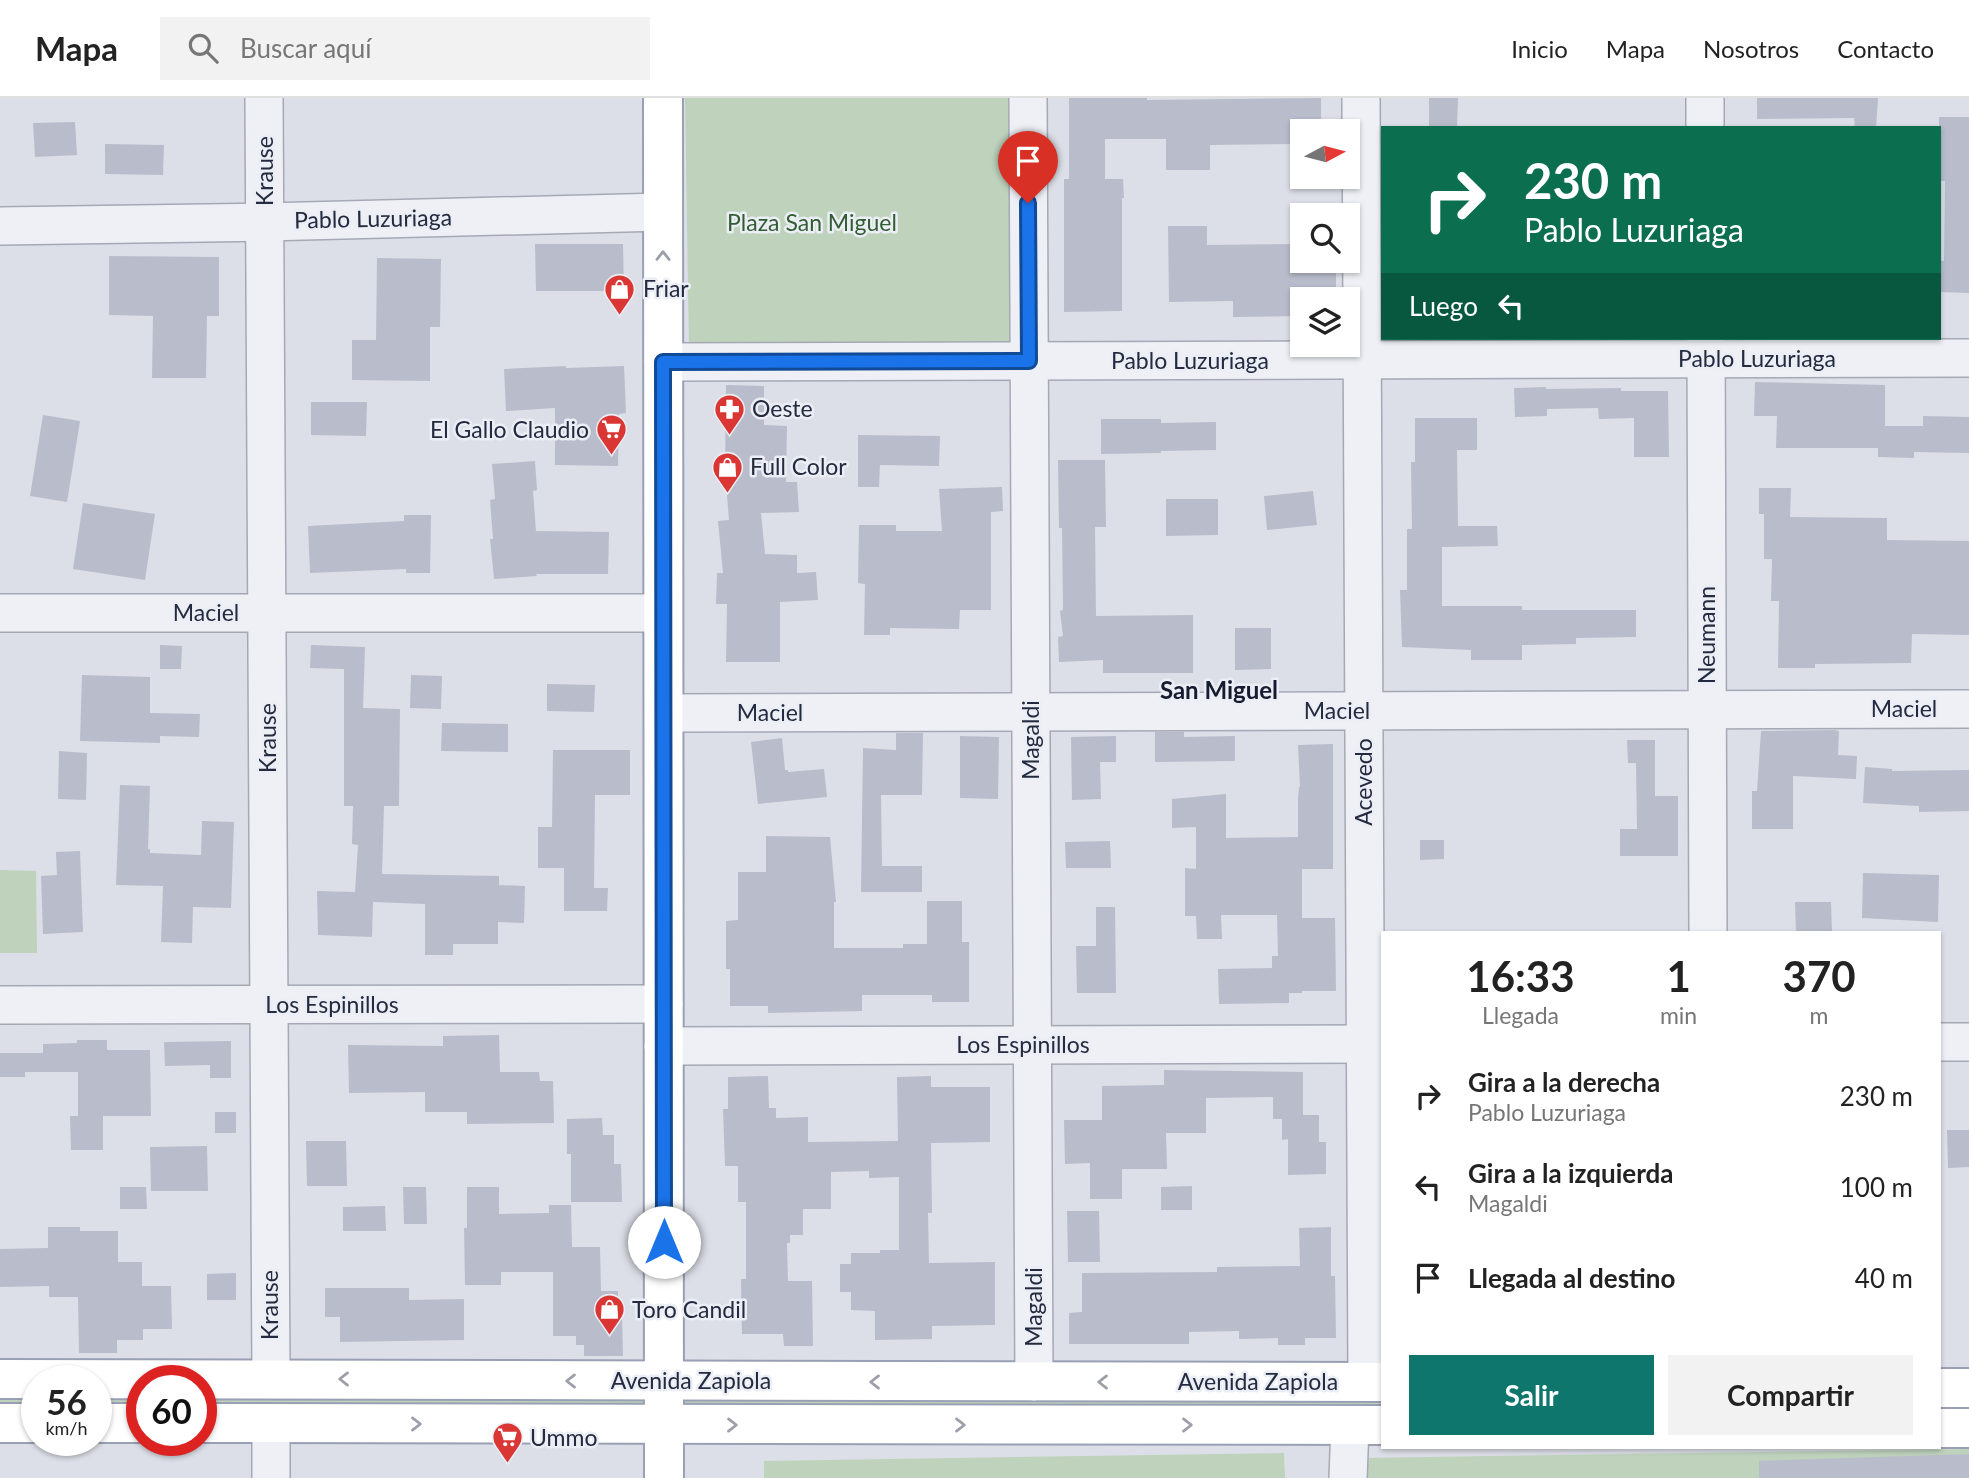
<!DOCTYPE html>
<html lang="es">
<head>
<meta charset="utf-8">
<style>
  :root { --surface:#fff; --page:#f2f2f2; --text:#222; --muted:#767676; --line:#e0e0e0; --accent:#0f766e }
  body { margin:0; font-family:Lato,sans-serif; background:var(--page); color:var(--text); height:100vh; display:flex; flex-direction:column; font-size:26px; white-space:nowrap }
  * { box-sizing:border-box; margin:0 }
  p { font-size:23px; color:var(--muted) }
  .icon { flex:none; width:38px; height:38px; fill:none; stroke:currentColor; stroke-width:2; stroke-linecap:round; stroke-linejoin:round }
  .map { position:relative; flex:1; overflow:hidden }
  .drawer { position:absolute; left:1381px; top:833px; width:560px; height:518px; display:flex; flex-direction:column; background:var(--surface); border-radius:0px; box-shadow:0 2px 5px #0004 }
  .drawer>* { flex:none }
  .top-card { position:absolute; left:1381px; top:28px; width:560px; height:214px; border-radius:0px; box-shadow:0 2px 5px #0004; background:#0b6e4f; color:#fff; overflow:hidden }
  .needle { width:46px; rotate:83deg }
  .fabs { position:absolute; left:1290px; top:21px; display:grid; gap:14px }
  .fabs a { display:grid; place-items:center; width:70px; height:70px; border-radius:0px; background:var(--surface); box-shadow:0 2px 5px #0004; font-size:35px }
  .speed { position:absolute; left:21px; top:1267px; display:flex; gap:14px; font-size:35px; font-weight:700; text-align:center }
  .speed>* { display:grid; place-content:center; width:91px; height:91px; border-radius:50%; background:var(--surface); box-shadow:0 2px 5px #0004; line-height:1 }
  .speed small { font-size:18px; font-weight:400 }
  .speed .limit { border:10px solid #d22; background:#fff; color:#111 }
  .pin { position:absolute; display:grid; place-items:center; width:60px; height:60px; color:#fff; margin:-72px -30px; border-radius:50% 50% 50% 0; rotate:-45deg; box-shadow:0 0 7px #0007 }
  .pin .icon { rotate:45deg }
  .me { position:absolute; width:77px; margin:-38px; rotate:0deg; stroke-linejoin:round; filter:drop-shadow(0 0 5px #0008) }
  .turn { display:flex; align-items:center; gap:24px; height:147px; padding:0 28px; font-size:32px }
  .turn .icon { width:91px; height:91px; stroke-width:2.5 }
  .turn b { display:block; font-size:49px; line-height:60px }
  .then { display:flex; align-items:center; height:66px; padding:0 28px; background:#0003; gap:14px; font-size:26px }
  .eta { display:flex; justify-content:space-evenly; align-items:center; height:119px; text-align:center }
  .eta b { font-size:42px; font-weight:700; line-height:49px }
  .primary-button { display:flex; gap:14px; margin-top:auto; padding:14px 28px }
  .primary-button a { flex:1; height:80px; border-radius:0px; background:var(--accent); color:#fff; font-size:28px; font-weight:700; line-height:80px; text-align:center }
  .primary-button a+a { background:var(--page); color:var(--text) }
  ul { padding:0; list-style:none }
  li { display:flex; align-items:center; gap:21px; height:91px; padding:0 28px }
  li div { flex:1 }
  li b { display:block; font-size:26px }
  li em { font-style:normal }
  header { display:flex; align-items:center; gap:42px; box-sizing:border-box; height:98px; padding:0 35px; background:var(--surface); border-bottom:2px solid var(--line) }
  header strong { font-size:33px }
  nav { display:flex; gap:38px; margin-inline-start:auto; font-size:24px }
  .search { width:490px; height:63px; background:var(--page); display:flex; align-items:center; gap:18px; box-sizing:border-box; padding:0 24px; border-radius:0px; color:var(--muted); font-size:26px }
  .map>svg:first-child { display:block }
  .green { fill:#bed2bc }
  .building { fill:#b9bdcb }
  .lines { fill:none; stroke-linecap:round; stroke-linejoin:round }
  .minor-casing { stroke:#a5a9b5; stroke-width:40 }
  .major-casing { stroke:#9aa0b4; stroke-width:42 }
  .minor { stroke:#eff0f6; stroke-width:37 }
  .major { stroke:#fff; stroke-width:38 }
  .oneway { stroke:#9c9fa9 }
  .route-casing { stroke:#114b97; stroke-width:18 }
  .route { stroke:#1a73e8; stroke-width:12 }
  .labels { text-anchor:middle; stroke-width:5; stroke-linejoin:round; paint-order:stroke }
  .street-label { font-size:23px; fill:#242a3f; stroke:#ebeef5 }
  .park-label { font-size:23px; fill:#325c31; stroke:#ebeef5 }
  .poi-label { font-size:23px; fill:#242a3f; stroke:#ebeef5; text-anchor:start }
  .neighbourhood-label { font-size:24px; font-weight:bold; fill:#171b2f; stroke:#ebeef5 }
</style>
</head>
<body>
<header>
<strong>Mapa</strong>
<div class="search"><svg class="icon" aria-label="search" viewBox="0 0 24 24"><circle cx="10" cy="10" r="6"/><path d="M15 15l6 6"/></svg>Buscar aquí</div>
<nav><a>Inicio</a><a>Mapa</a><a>Nosotros</a><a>Contacto</a></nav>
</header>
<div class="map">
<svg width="1969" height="1380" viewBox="0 0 1969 1380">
  <rect width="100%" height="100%" fill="#dcdfe7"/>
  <g class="green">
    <path d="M685,0H1009V248L689,252Z"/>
    <path d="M0,772L36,773L37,855H0Z"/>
    <path d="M0,1293H37V1311L0,1310Z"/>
    <rect x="96" y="1293" width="46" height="18"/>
    <path d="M201,1293L1382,1298V1313L201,1311Z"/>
    <path d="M1969,1351V1380H1362V1360Z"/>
    <path d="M1284,1355L1285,1380H764V1363Z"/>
  </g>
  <g class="building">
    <path d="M1069,0H1147V2L1321,0V33H1302V46L1210,47V72H1166V41H1105V81H1123L1124,100H1122V213L1064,214V81H1069Z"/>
    <path d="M1429,0H1458L1457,30H1429Z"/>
    <path d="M1757,0H1878L1876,30H1855L1854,20L1757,21Z"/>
    <path d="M1939,19H1969V195L1939,194V163H1944L1945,83H1939Z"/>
    <path d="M75,24L77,57L35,59L33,25Z"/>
    <path d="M105,46L164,47L163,77L105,76Z"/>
    <path d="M1168,128H1207V147L1302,146V163H1336V190H1312V201H1302V218L1233,219V203L1169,204Z"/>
    <path d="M535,146H623L624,193H536Z"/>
    <path d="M109,158L219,159V218H207L206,280H152L153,218L109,217Z"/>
    <path d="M377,160L441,161L440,229H430V283L352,282V242H376Z"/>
    <path d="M566,268V270L624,268L626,315L619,316L618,368L555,367V310L506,313L504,271Z"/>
    <path d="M1755,284L1885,287V328H1923V318L1969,319V355L1914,354V360L1878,359V350H1776L1777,318H1754Z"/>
    <path d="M726,287L764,288V327L787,328L786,384H797L799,414L761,415L765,456L797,457V475L816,474L818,502L780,504V564H726L727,506H716L717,475H723L718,423L729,422L725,373Z"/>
    <path d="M1546,289V291L1621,290V293H1668L1669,359H1634V320L1599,321L1598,310L1547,311V318L1515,319L1514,290Z"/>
    <path d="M311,304H367L366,338L311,337Z"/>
    <path d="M43,317L80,323L67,404L30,398Z"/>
    <path d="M1415,320H1477V352H1457L1458,428H1497L1498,448L1442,449V508H1522V512H1636V539L1576,540V546L1522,547V562H1471V552L1402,549L1400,492H1407V431H1412L1411,364H1415Z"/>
    <path d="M1101,321H1161V325L1216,324V352L1161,353V355L1101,356Z"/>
    <path d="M858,337L940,338L939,368L880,367L879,389H858Z"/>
    <path d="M1058,362H1105L1106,429H1095L1096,518L1193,517V575H1103V562L1059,564L1058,539L1063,538L1060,513L1063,512L1062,430H1059Z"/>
    <path d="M535,363L537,392L533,393L536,433L609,434L608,476H536L537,478L494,481L490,441H493L490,402L495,401L492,366Z"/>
    <path d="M1002,389L1003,413L991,414V512H960L959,531L890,530V537H864L865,486L858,485L859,427H896V433H942L939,391Z"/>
    <path d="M1759,390H1791L1790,419L1887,420V442L1969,443V537L1912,536L1911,565L1815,566V570H1778L1779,503H1771L1772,461H1764V416H1759Z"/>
    <path d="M1313,393L1317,427L1267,432L1264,398Z"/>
    <path d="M1166,401H1218V437L1166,438Z"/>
    <path d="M83,405L155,416L145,482L73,471Z"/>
    <path d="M404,417H431L430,475H406V471L310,475L308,428L404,423Z"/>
    <path d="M1235,530H1271V571L1235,572Z"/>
    <path d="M160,547L182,548L181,571H160Z"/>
    <path d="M311,547L365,549L363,610L400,611L399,708H384L382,776L499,778V787L525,788L524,825L498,824V846H453V857H425V806L373,804L372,839L318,837L317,793L355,794L358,747L352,746L353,708H344V571L310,570Z"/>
    <path d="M82,577L150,579V615L200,616L199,639L160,638V645L80,643Z"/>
    <path d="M411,577L442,578L441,611L410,610Z"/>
    <path d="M547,586L595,587L594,614L547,613Z"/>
    <path d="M442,625L508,626V654L441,653Z"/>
    <path d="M1835,632L1839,633L1838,657L1857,658L1856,681L1793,678V731H1752V693H1757L1761,633Z"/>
    <path d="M1155,634H1184V639L1235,638V663L1155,664Z"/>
    <path d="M896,635H923L922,697H881L882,768H922V794H861L863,650L896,652Z"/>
    <path d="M960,638L999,639L998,701L960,700Z"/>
    <path d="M1116,638V664H1100L1101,701L1072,702L1071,639Z"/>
    <path d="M782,640L785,672H788V674L824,671L827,699L758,706L751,644Z"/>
    <path d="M1627,642H1655V698H1678V758H1620V731H1637L1636,665H1628Z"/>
    <path d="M1333,646V771H1302V820H1335L1336,893H1302V895H1289V905L1219,906L1218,871L1272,870V858H1278L1277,817H1221L1222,841H1197L1196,818H1185V770L1196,771V729L1172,730V701L1226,696V740L1298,739V700L1299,689H1300L1298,647Z"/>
    <path d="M553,652H630V697H595L594,790H608L607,813H564V770H538V729H552Z"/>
    <path d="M59,653L87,655L86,702L58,701Z"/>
    <path d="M1865,669L1892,671V673L1969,672V713L1919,714V708L1863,705Z"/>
    <path d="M120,687L150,688L148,751H150V755L201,757L202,723L234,724L231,810L193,809L192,845L161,844L163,788L116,787Z"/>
    <path d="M766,738L830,739L836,804H834V850H903V846H927V803H962V844H969V904H932V897H862V913L768,915V908H730V871H726V823L738,822V774H766Z"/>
    <path d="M1420,742H1444V761L1420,762Z"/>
    <path d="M1110,743L1111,770H1066L1065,744Z"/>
    <path d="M80,753L83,834L43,836L41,778L57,777L56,754Z"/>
    <path d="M1863,775L1939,777L1938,824L1862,820Z"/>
    <path d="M1795,804H1831L1832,835H1796Z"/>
    <path d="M1096,809H1115L1116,895H1077L1076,848H1096Z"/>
    <path d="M499,937L500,974H539L540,983H553L554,1025L467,1026V1014H425V994L349,995L348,947L443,948V938Z"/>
    <path d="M77,942H107V952H150L151,1018H103V1052H71L70,1018H78V974H25V979H0V955H43V946L77,945Z"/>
    <path d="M231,943V980H210V967L165,968L164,944Z"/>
    <path d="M1164,972L1303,974V1017H1319V1044H1326V1076L1288,1077V1041L1282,1042V1021H1273V999L1206,1000V1035H1166L1167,1071H1122V1101H1090V1065L1065,1066L1064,1022H1102V988L1164,987Z"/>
    <path d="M768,978L769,1010H776V1020L808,1019V1044L898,1043L897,979L931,978V989H990V1044L931,1045L932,1115H928L929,1165L995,1164V1227L932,1228V1241L875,1242V1213L851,1212V1194H840V1166H851V1155H880V1152H899V1079L869,1080V1073L831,1074V1111H803V1137H790V1145H787L788,1183H812L813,1248H784L783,1236H742L741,1181H746V1104H738V1068H725L723,1011H728V979Z"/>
    <rect x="215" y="1014" width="21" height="21"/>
    <path d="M602,1020L603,1037H614V1066H621L622,1104H571V1056H567V1021Z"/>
    <path d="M1947,1032H1969V1069L1948,1070Z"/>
    <path d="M306,1043H346L347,1088H307Z"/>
    <path d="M207,1048L208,1093H151L150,1049Z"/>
    <path d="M1192,1088V1112H1161V1089Z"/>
    <path d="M120,1089H146L147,1111H120Z"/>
    <path d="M403,1089H426L427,1126H404Z"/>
    <path d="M467,1089H499V1116L549,1115V1107H571L572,1149H600L601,1193H618V1218L622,1217L623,1258H584V1247H576V1238H553V1174H501V1187H465L464,1130H467Z"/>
    <path d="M385,1108L386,1133H343V1109Z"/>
    <path d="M1067,1113H1099L1100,1164H1068Z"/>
    <path d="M48,1129H80V1133H118V1164H142V1188H171L172,1231H143V1242H117V1255H79L78,1199H49V1188L0,1189V1151L48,1150Z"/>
    <path d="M1331,1129V1178H1335L1336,1240H1305V1247H1278V1240L1239,1241V1233L1189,1234V1246H1069V1215L1082,1214V1175L1217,1174V1169L1300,1168L1299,1130Z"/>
    <path d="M236,1175V1202H207V1176Z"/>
    <path d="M325,1190H409V1202L464,1201V1242L340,1244V1219H325Z"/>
    <path d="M1969,1356V1380H1759V1363Z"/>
  </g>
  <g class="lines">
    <defs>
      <g id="minor">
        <path d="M264,0L271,1281"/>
        <path d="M1028,0L1034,1284"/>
        <path d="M1361,0L1367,1284"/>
        <path d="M1705,0V30"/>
        <path d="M0,128L265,124L663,114"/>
        <path d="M1706,240L1708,835"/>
        <path d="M663,264L1969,260"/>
        <path d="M0,515H663"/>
        <path d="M664,615L1969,611"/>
        <path d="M0,907L664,906"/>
        <path d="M1939,944H1969"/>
        <path d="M663,948L1382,946"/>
        <path d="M271,1380V1325"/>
        <path d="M1348,1380L1350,1328"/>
      </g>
      <g id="major">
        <path d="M663,0L664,1380"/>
        <path d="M0,1281L1382,1284"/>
        <path d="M1939,1290H1969"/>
        <path d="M0,1325H37"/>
        <path d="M96,1325H142"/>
        <path d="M201,1325L1382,1327"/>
        <path d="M1939,1330H1969"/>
      </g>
    </defs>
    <use href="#minor" class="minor-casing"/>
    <use href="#major" class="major-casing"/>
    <use href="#minor" class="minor"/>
    <use href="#major" class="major"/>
  </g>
  <defs><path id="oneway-chevron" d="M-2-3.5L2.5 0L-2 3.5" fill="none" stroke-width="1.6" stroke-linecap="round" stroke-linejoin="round" transform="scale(1.75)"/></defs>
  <g class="oneway">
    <use href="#oneway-chevron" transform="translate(663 158) rotate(-90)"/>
    <use href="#oneway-chevron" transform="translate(344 1281) rotate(-180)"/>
    <use href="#oneway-chevron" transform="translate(571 1283) rotate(-180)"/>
    <use href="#oneway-chevron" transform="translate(875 1284) rotate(-180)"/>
    <use href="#oneway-chevron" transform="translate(1103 1284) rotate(180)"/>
    <use href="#oneway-chevron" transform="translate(416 1326)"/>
    <use href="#oneway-chevron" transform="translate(732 1327)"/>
    <use href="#oneway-chevron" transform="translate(960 1327)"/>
    <use href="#oneway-chevron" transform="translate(1187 1327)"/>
  </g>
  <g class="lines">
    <defs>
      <path id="route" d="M664,1144L663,264L1029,263L1028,105"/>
    </defs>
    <use href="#route" class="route-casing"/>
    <use href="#route" class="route"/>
  </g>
  <defs>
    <symbol id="shop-pin" viewBox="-11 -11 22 30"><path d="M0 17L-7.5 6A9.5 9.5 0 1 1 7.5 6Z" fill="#d93634" stroke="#ebeef5"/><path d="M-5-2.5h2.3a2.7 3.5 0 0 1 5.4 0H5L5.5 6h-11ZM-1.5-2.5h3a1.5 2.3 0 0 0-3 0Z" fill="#fff"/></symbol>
    <symbol id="pharmacy-pin" viewBox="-11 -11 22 30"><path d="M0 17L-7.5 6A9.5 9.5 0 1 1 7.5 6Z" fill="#d93634" stroke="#ebeef5"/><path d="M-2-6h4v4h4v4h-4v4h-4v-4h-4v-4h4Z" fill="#fff"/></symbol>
    <symbol id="supermarket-pin" viewBox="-11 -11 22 30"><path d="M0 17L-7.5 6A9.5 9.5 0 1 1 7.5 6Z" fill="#d93634" stroke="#ebeef5"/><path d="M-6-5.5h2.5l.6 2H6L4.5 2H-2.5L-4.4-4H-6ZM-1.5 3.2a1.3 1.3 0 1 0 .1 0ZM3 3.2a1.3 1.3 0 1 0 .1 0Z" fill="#fff"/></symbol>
  </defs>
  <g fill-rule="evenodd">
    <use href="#shop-pin" x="602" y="174" width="35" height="47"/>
    <use href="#pharmacy-pin" x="712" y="294" width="35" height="47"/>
    <use href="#supermarket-pin" x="594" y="314" width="35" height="47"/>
    <use href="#shop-pin" x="710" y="352" width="35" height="47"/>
    <use href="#shop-pin" x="592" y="1194" width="35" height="47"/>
    <use href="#supermarket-pin" x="490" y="1322" width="35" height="47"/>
  </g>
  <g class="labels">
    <g class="street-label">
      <text transform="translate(265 73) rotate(-90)" y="8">Krause</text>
      <text transform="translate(373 121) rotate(-1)" y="8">Pablo Luzuriaga</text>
      <text x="1757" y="269">Pablo Luzuriaga</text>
      <text x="1190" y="271">Pablo Luzuriaga</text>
      <text x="206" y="523">Maciel</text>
      <text transform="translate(1707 537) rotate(-90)" y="8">Neumann</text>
      <text x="1904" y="619">Maciel</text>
      <text x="1337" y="621">Maciel</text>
      <text x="770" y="623">Maciel</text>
      <text transform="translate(268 640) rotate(-90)" y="8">Krause</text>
      <text transform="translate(1031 642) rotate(-90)" y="8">Magaldi</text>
      <text transform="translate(1364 684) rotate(-90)" y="8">Acevedo</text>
      <text x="332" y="915">Los Espinillos</text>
      <text x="1023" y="955">Los Espinillos</text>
      <text transform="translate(270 1207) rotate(-90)" y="8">Krause</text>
      <text transform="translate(1034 1209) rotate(-90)" y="8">Magaldi</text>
      <text x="691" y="1291">Avenida Zapiola</text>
      <text x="1258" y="1292">Avenida Zapiola</text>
    </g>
    <g class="park-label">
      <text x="812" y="133">Plaza San Miguel</text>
    </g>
    <g class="poi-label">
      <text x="643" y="199">Friar</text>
      <text x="752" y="319">Oeste</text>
      <text x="589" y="340" text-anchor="end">El Gallo Claudio</text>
      <text x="750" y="377">Full Color</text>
      <text x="632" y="1220">Toro Candil</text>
      <text x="530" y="1348">Ummo</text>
    </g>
    <g class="neighbourhood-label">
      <text x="1219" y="601">San Miguel</text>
    </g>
  </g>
</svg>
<div class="fabs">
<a><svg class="needle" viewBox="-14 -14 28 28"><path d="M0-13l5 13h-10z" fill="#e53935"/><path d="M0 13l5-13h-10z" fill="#767676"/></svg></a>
<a><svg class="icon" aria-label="search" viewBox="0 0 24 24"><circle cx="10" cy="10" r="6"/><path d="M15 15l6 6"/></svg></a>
<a><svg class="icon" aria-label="layers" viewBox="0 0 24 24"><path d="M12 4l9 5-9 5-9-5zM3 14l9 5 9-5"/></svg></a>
</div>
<div class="speed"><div>56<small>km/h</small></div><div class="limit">60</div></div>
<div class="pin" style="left:1028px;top:105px;background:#d93025"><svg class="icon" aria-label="arrive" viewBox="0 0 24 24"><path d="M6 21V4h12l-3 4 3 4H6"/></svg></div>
<svg class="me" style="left:664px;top:1144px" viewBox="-20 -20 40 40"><circle r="19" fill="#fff"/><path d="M0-13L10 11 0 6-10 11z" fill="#1a73e8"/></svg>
<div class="top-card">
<div class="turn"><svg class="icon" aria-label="right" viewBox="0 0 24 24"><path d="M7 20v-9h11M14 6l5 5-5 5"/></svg><div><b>230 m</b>Pablo Luzuriaga</div></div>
<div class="then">Luego<svg class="icon" aria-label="left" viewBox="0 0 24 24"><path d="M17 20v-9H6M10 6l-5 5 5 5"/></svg></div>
</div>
<section class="drawer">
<div class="eta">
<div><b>16:33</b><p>Llegada</p></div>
<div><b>1</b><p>min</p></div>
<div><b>370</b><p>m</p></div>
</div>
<ul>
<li><svg class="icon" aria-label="right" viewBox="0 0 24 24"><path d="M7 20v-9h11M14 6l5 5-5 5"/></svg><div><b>Gira a la derecha</b><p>Pablo Luzuriaga</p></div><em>230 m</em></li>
<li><svg class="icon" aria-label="left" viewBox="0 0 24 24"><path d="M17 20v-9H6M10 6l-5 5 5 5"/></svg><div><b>Gira a la izquierda</b><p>Magaldi</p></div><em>100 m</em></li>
<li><svg class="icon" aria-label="arrive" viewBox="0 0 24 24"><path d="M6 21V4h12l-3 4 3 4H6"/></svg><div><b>Llegada al destino</b></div><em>40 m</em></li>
</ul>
<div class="primary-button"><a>Salir</a><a>Compartir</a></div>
</section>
</div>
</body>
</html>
